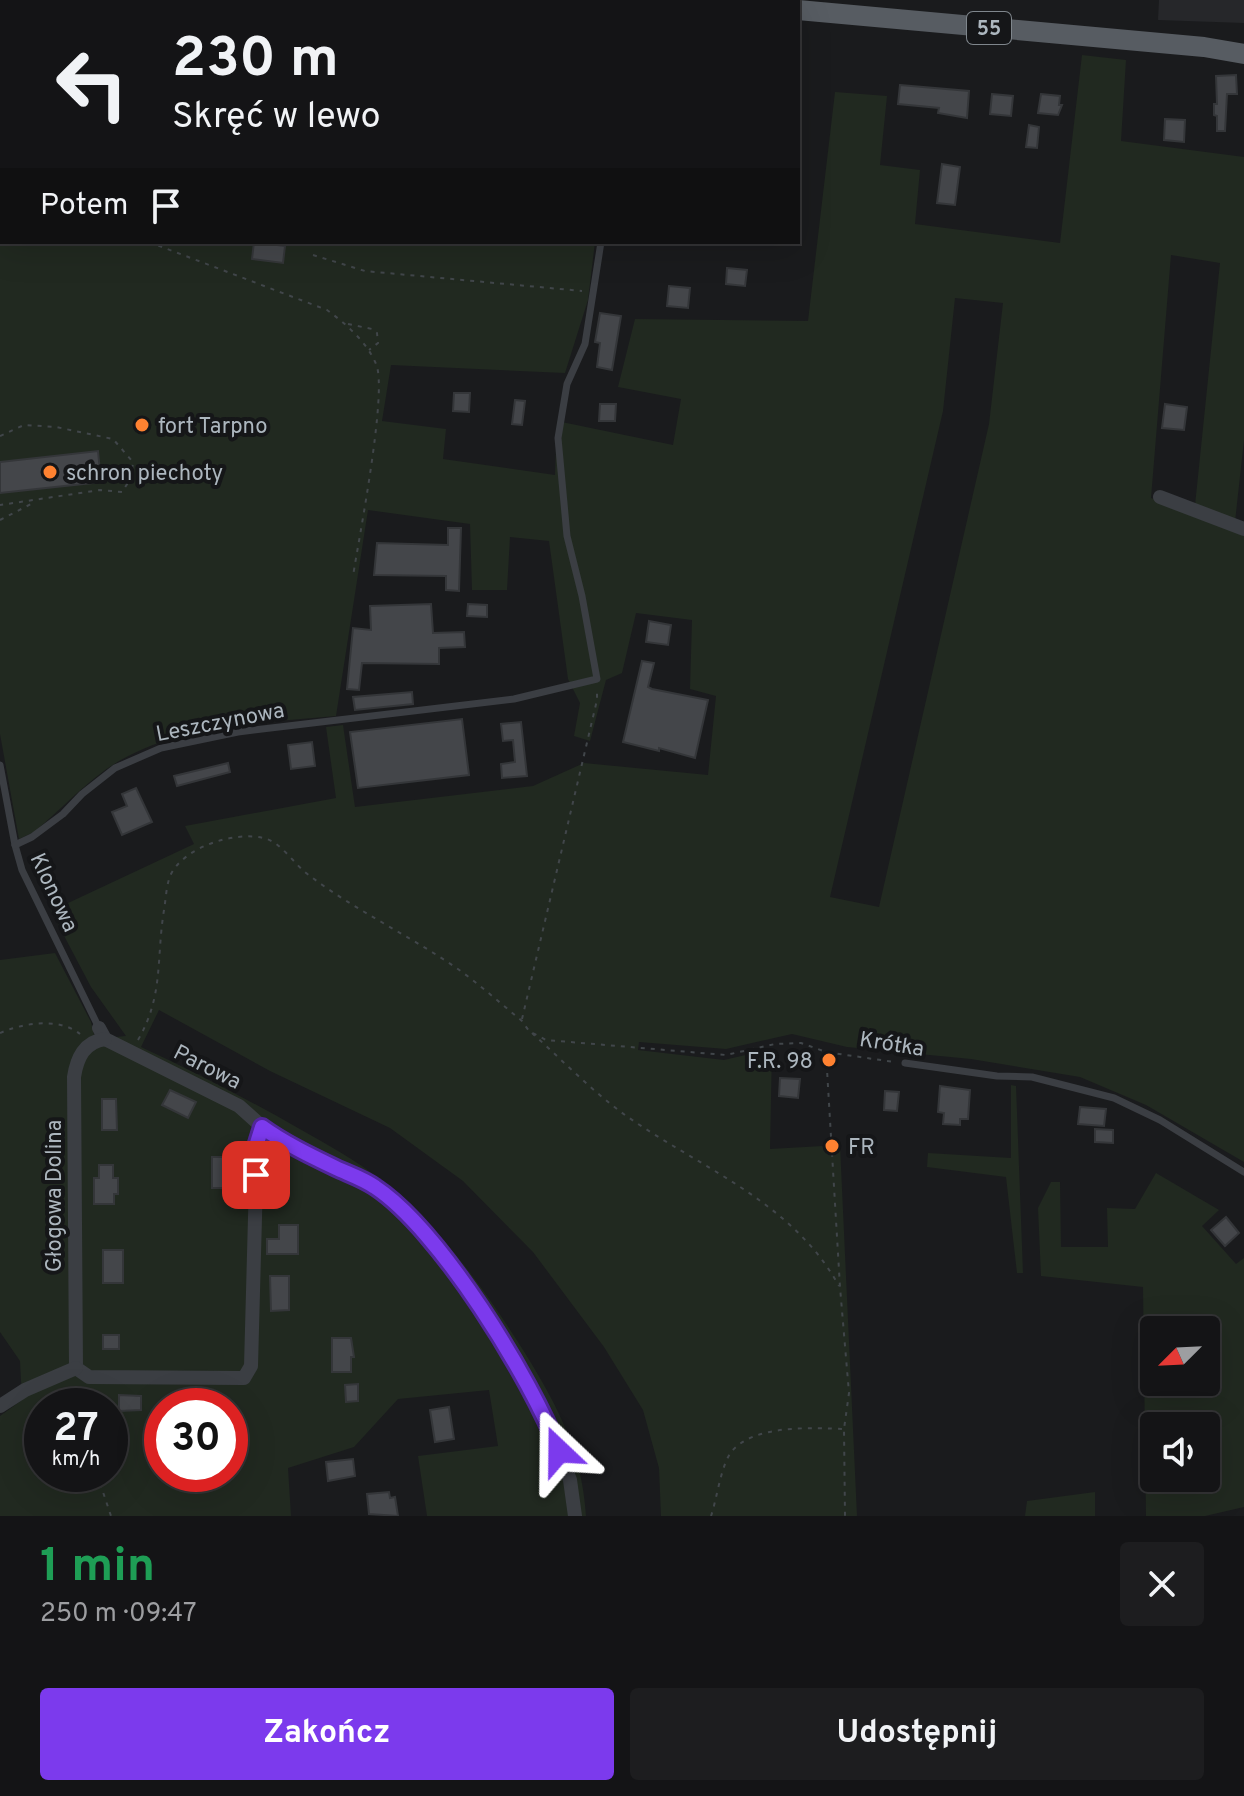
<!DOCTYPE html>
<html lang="pl">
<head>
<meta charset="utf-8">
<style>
  :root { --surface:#141416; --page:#1d1d1f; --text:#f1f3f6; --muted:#9d9ea1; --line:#333335; --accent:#7c3aed }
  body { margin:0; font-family:Overpass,sans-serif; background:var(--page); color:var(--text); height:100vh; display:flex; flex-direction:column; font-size:30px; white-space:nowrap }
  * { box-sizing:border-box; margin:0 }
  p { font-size:26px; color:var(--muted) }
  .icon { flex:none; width:44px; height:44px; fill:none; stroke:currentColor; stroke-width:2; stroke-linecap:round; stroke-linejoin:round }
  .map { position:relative; height:1516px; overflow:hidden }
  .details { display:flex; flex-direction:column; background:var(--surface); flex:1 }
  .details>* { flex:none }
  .banner { position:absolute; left:0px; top:0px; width:800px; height:244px; box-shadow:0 8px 32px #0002,0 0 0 2px var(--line); background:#141416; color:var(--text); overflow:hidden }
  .needle { width:52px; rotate:246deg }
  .tools { position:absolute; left:1140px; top:1316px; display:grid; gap:16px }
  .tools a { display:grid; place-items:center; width:80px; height:80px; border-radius:8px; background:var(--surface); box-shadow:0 8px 32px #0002,0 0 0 2px var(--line); font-size:40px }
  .speed { position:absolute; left:24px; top:1388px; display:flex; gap:16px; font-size:40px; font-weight:700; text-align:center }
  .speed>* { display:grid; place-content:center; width:104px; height:104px; border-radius:50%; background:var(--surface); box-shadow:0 8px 32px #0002,0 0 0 2px var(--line); line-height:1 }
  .speed small { font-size:20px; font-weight:400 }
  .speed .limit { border:12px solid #d22; background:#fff; color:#111 }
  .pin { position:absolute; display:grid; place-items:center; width:68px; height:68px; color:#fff; margin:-34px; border-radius:16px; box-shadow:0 4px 12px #0006 }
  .me { position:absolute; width:88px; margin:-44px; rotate:337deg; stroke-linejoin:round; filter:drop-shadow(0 0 6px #0008) }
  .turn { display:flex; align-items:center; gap:28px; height:168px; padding:0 40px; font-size:36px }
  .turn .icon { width:104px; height:104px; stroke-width:2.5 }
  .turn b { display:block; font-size:56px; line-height:68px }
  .then { display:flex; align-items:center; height:76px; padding:0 40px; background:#0003; gap:16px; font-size:30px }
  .round { display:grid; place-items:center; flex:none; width:84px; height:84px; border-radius:8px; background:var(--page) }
  .head { display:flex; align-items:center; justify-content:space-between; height:136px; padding:0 40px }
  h1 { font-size:48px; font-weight:700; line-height:60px; color:#1e9e55 }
  .action { display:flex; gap:16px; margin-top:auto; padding:16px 40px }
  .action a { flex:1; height:92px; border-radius:8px; background:var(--accent); color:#fff; font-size:32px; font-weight:700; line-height:92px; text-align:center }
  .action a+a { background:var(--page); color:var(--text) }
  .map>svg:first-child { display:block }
  .built { fill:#26272a }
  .green { fill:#212920; fill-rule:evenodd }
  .building { fill:#44464a; stroke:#343639; stroke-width:2 }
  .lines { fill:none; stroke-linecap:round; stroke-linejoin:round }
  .path { stroke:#41464a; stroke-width:2; stroke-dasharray:4 6; stroke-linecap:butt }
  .lane { stroke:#3b3e43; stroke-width:7 }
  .street { stroke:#3b3e43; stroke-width:14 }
  .primary { stroke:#575c62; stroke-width:20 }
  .route-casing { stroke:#51269a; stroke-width:20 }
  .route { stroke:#7c3aed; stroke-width:14 }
  .poi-dot { fill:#ff8231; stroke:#151618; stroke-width:3 }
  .labels { text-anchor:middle; stroke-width:8; stroke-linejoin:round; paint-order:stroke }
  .shield { fill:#151618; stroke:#7f868c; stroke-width:2 }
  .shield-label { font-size:20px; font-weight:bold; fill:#acb6be }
  .poi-label { font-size:22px; fill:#acb6be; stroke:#151618; text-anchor:start }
  .street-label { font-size:22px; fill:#acb6be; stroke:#151618 }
</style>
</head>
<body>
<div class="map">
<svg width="1244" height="1516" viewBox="0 0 1244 1516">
  <rect width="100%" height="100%" fill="#1a1b1d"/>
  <path class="built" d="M1159,0H1244V23L1158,20Z"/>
  <g class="green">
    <path d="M0,0L450,2H2V242H595L588,300L565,373L391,365L382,421L446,429L443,459L555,475L557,421L673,445L681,399L618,387L635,319L808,321L835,92L887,96L880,165L920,170L915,224L1060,243L1082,55L1126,60L1121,141L1244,157V440L1234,531L1244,535V1162L1146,1105L1080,1077L971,1059L847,1047L792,1034L726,1049L639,1042L638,1050L724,1060L772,1049L770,1149L840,1145L857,1516H661L659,1468L643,1410L604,1347L533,1252L463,1181L390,1128L270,1071L159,1010L141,1047C195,1072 247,1099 298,1128C326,1144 356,1160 381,1180C437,1224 480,1283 518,1342C554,1399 582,1448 586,1516H427L418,1456L498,1446L489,1390L398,1399L354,1447L288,1468L291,1516H0V1416L22,1400L20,1361L0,1332V960L55,953L91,1022L95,1039L126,1036L91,987L51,911L194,844L185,826L336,798L326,727L343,725L355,807L533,786L584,763L708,775L716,696L690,689L692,620L636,613L622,673L606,680L590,741L574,736L580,703L568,679L549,541L510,537L507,590H472L470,524L368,510L336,716C263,723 185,723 119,761C88,779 62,809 34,832L19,839L0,734ZM1171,255L1220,263L1194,515L1151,498ZM955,298L1003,303L989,424L879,907L830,897L943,411ZM42,1406H110V1474H42ZM162,1406H230V1474H162Z"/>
    <path d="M1011,1085L1016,1086L1023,1273H1017L1006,1177L927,1167L928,1153L1011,1158Z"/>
    <path d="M1156,1173L1219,1210L1202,1226L1236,1264L1244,1258V1507L1205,1516H1146L1143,1287L1041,1276L1038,1208L1051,1182H1060L1061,1247H1108L1107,1208L1135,1209ZM1154,1330H1206V1382H1154ZM1154,1426H1206V1478H1154Z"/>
    <path d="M1095,1492V1516H1025L1027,1501Z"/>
  </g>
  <g class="building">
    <path d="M1236,75L1237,94H1227L1225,131H1217V116L1214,115V104H1217L1216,76Z"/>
    <path d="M900,85L969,91L967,118L938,113L939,108L898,104Z"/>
    <path d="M992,94L1013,96L1011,116L990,114Z"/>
    <path d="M1041,94L1060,96L1059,105H1062L1058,115L1038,113Z"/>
    <path d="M1165,119L1185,120L1184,142L1164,140Z"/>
    <path d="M1029,125L1039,127L1037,148L1026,147Z"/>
    <path d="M942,164L960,167L955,205L937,203Z"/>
    <path d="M254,242L285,246L283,263L252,259Z"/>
    <path d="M727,268L747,270L745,286L726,284Z"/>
    <path d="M669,286L690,288L688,308L667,306Z"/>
    <path d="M600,313L621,316L612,370L597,367L600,343L595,342Z"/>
    <path d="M454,393H470L469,412L453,411Z"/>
    <path d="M515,400L525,401L522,425L512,424Z"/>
    <path d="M600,404H616L615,421H599Z"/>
    <path d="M1165,404L1187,407L1184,430L1162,428Z"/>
    <path d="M98,451L101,482L0,493V462Z"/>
    <path d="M448,528H461L459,591L446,590V576L374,575L377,543L448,545Z"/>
    <path d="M431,604L433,633L464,632L465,647L439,648V664L362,663L359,690L347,689L353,628L371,630L370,606Z"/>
    <path d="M468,604L487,605V617L467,616Z"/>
    <path d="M649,621L671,625L668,645L646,642Z"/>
    <path d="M642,661L654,663L648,687L652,689L708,700L695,758L659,748V751L623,742Z"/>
    <path d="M412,692L413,704L355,710L353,697Z"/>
    <path d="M462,719L469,775L358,788L350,732Z"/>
    <path d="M521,722L527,776L502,778L501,764L515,762L513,740L503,741L501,724Z"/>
    <path d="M312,742L315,766L291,769L288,745Z"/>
    <path d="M228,763L230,772L177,786L174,776Z"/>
    <path d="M136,788L152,822L122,835L112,812L127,806L122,794Z"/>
    <path d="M780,1078L800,1079L798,1098L779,1096Z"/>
    <path d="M940,1086L970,1090L968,1119H960V1125L943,1124L944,1113L938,1112Z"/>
    <path d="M170,1090L196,1102L188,1118L162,1105Z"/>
    <path d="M885,1091L899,1092L897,1111L884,1110Z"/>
    <path d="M102,1099H116L117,1130H102Z"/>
    <path d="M1080,1107L1106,1109L1104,1126L1078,1124Z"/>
    <path d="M1095,1129L1113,1130V1143L1095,1142Z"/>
    <path d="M212,1157H235V1170H230V1188H212Z"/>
    <path d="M99,1165H113V1178H118V1194H114V1204H94V1178H99Z"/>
    <path d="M1226,1217L1239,1233L1225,1246L1211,1230Z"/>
    <path d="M279,1225H298V1254H267V1239H279Z"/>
    <rect x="103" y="1250" width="20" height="33"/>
    <path d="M270,1276H289V1310L271,1311Z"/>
    <rect x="103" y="1335" width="16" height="14"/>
    <path d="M332,1338H351L354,1357H351V1372H332Z"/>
    <path d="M358,1384V1401L346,1402L345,1385Z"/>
    <path d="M119,1395L141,1396V1410L119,1411Z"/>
    <path d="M449,1407L454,1439L435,1442L430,1410Z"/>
    <path d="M353,1459L355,1476L328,1481L326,1462Z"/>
    <path d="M389,1492L390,1498L395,1497L398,1516L369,1514L367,1494Z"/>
  </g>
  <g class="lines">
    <g class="path">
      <path d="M541,0L564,2"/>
      <path d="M0,97L2,98"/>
      <path d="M0,180L2,181"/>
      <path d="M149,242L327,310C346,324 367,342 376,364C388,390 359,538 353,576"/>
      <path d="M313,255L365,271L582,291"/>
      <path d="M348,324L372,329L377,333L378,343L369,350"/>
      <path d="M0,436L24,425L56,427L113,439L133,462L131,478L122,492L100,490L0,505"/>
      <path d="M0,520L31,504"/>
      <path d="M522,1019L597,700V690"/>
      <path d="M0,1033C23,1023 59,1017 80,1034"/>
      <path d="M532,1033C562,1060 592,1091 625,1115C700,1168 792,1201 839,1286"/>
      <path d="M138,1040C164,995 156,959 164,910C166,899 166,885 171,874C185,847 234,831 263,838C281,841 295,866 310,876C355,910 408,935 455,967C478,983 500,1003 522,1021L529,1031L546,1040L726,1055L775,1044L801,1043L826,1052L894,1062"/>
      <path d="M826,1053L840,1287L849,1393L844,1429L845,1516"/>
      <path d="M57,1393L64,1406"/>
      <path d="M97,1474L111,1516"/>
      <path d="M711,1516C717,1499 721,1464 732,1451C755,1424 813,1428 844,1429"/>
    </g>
    <g class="lane">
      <path d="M629,2L630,0"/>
      <path d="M0,765L15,845L22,870L99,1028"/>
      <path d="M15,845L32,837L63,814L82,794L115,768L161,748L238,732L514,699L597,679L582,596L567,536L558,438L567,384L585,344L601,242"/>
      <path d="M905,1063L997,1076L1032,1077L1114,1098L1160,1120L1244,1172"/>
    </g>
    <g class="street">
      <path d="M1160,497L1244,529"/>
      <path d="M99,1028L105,1039L239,1106L268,1132L324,1162L374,1186L399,1207L425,1234L466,1288L525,1379L548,1422L570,1480L575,1516"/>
      <path d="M76,1368L89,1377L244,1378L251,1366L257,1143L262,1127"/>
      <path d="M76,1368L74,1077C77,1058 84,1042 105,1039"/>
      <path d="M0,1406L25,1390L76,1368"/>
    </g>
    <g class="primary">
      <path d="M677,0L700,2"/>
      <path d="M798,10L1204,47L1244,54"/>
    </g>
  </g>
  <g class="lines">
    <defs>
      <path id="route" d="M256,1175L257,1143L262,1127C284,1143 311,1156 336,1168C349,1174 364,1179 375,1187C440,1230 531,1378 559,1451"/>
    </defs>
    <use href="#route" class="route-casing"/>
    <use href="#route" class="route"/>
  </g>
  <g class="poi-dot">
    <circle cx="142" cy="425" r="8"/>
    <circle cx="50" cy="472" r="8"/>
    <circle cx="829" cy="1060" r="8"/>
    <circle cx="832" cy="1146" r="8"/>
  </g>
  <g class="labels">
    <rect class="shield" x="967" y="12" width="44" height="32" rx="6"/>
    <g class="shield-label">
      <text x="989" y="35">55</text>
    </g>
    <g class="poi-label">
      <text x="158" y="433">fort Tarpno</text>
      <text x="66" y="480">schron piechoty</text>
      <text x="813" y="1068" text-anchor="end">F.R. 98</text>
      <text x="848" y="1154">FR</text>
    </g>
    <g class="street-label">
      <text transform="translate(220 721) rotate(-11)" y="8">Leszczynowa</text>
      <text transform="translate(55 892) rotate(65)" y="8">Klonowa</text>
      <text transform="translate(892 1043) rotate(9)" y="8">Krótka</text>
      <text transform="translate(208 1066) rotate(27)" y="8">Parowa</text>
      <text transform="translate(53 1196) rotate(-90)" y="8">Głogowa Dolina</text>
    </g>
  </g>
</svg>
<div class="tools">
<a><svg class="needle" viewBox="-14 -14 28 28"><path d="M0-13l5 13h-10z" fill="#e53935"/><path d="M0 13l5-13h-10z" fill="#9d9ea1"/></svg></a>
<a><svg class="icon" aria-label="sound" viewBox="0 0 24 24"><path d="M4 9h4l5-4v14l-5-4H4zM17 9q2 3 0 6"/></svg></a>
</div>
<div class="speed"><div>27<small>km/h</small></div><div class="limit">30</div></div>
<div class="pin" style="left:256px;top:1175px;background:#d93025"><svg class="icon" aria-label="arrive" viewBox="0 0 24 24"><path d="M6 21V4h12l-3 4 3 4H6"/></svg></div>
<svg class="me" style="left:559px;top:1451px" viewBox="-20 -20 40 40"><path d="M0-17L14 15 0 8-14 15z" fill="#7c3aed" stroke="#fff" stroke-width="4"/></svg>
<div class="banner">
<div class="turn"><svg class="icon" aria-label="left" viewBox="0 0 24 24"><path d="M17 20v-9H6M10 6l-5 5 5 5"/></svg><div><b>230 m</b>Skręć w lewo</div></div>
<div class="then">Potem<svg class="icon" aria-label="arrive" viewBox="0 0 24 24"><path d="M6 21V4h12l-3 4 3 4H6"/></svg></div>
</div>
</div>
<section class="details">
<div class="head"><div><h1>1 min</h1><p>250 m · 09:47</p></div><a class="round"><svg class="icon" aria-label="close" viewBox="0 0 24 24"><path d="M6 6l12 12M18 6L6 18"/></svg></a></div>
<div class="action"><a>Zakończ</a><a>Udostępnij</a></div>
</section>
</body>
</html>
